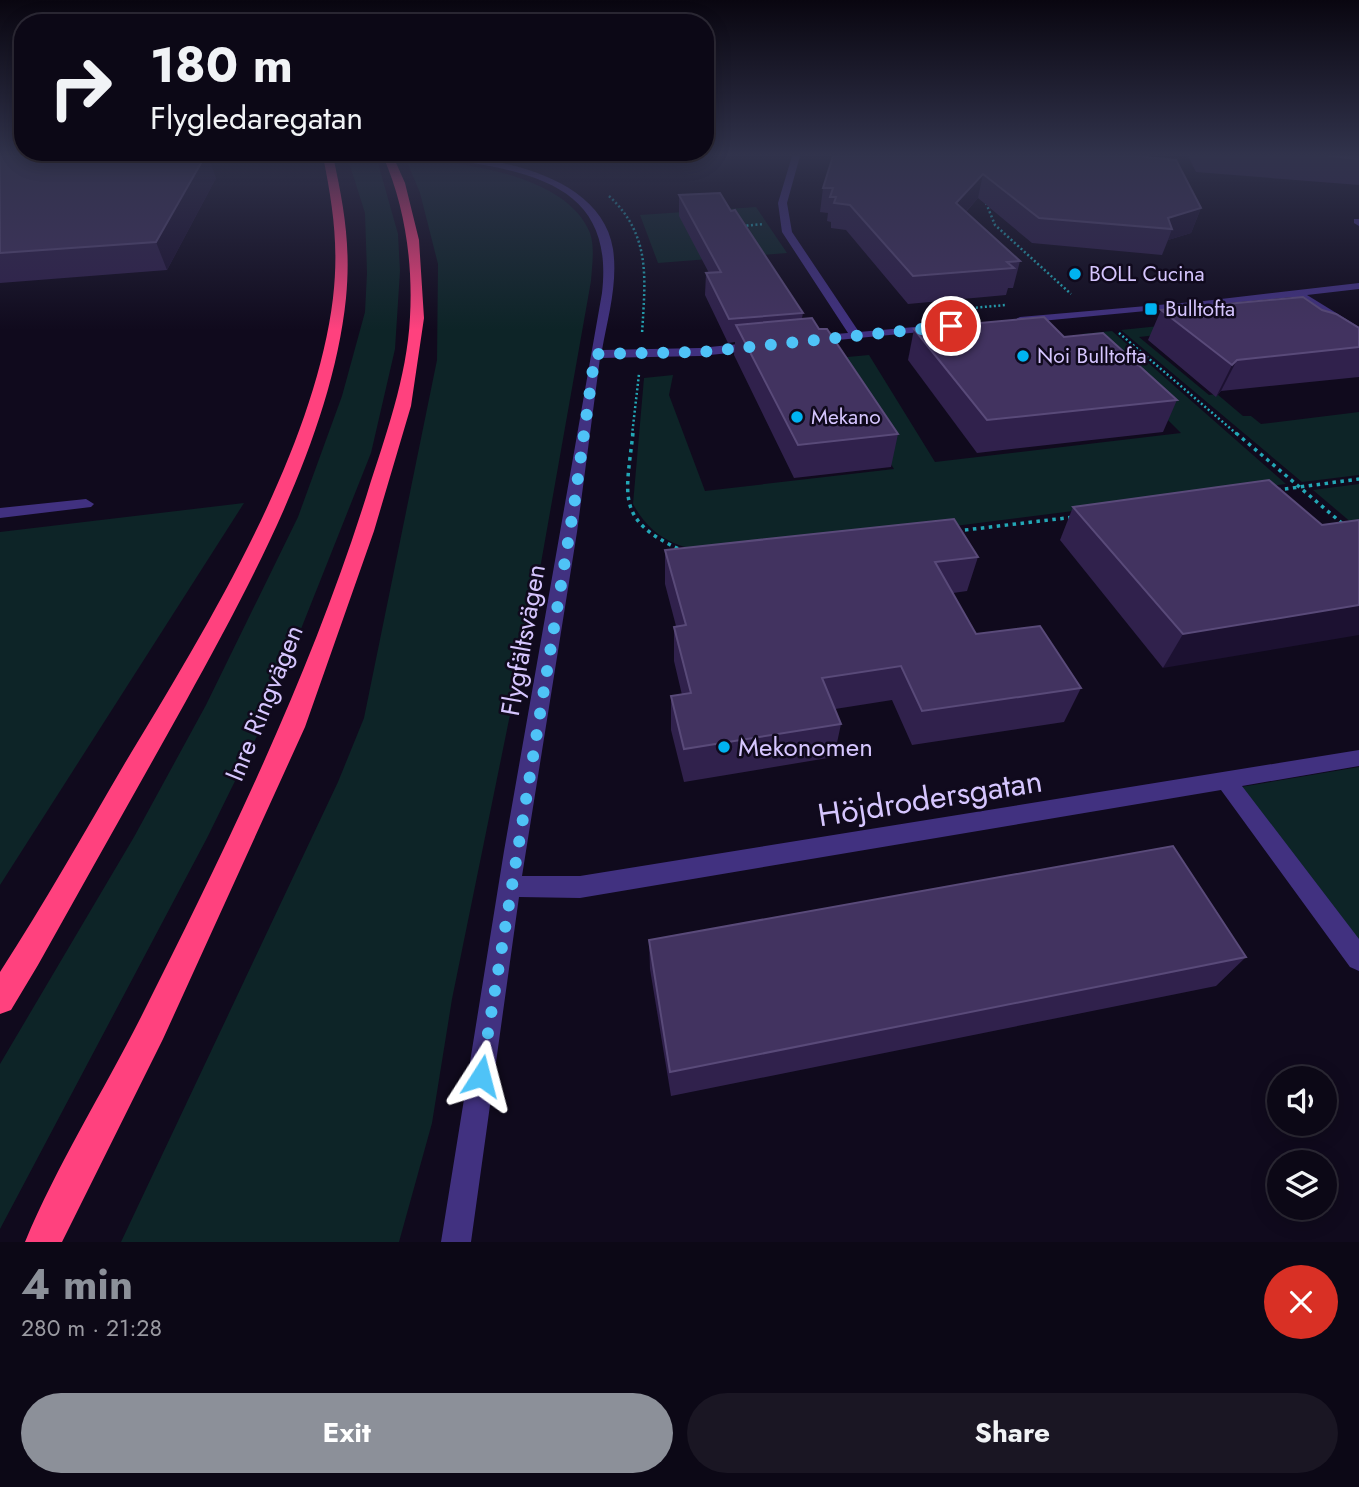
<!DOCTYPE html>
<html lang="en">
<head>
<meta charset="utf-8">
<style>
  :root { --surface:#0c0816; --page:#1a1623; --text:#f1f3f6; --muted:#9a9aa1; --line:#2c2935; --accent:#8c9099 }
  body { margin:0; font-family:Jost,sans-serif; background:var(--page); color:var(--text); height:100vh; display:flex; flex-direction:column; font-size:26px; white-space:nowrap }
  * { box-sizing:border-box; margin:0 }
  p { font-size:23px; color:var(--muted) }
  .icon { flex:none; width:38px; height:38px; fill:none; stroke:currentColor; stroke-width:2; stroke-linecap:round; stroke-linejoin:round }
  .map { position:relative; height:1242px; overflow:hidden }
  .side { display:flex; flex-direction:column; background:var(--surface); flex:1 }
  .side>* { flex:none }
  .banner { position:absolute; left:14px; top:14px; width:700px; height:147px; border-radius:28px; box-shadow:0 4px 18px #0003,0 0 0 2px var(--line); background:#0c0816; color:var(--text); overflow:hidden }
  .fabs { position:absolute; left:1267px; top:1066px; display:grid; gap:14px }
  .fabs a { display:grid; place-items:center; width:70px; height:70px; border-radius:50%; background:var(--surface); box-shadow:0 4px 18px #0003,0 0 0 2px var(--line); font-size:35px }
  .pin { position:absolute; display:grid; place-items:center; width:60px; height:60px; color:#fff; margin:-30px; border:4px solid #fff; border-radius:50%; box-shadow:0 2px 7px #0007 }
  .me { position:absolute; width:77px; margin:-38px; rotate:9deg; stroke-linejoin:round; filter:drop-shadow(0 0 5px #0008) }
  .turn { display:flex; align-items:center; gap:24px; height:147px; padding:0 21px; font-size:32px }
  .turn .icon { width:91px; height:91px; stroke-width:2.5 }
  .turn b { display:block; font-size:49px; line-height:60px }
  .round { display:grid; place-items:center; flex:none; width:74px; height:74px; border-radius:37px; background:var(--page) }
  .headline { display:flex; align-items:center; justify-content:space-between; height:119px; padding:0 21px }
  h1 { font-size:42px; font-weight:700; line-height:52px; color:var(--accent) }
  .cta { display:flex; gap:14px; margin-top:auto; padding:14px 21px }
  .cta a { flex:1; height:80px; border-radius:42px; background:var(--accent); color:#fff; font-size:28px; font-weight:700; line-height:80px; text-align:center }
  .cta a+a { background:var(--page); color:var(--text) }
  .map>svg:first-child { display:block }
  .green { fill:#0d2427 }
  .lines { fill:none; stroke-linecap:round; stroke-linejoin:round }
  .path-far1 { stroke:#23a7b6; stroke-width:2.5; stroke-dasharray:2 2.5; stroke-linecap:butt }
  .path { stroke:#23a7b6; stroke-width:3.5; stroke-dasharray:3.5 4.5; stroke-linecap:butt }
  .minor { fill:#413180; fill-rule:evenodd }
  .highway { fill:#ff417e; fill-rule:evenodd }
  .wall { fill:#30214c }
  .shaded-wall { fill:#1c1131 }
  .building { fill:#423360; stroke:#594a79; stroke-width:2 }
  .route { stroke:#4fc3f7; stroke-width:12; stroke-dasharray:0 21.6 }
  .poi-dot { fill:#00b3f1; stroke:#100a1d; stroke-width:2.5 }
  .labels { text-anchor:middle; stroke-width:5; stroke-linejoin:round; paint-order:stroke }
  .far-poi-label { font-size:21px; fill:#d6c6ff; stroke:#100a1d; text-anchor:start }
  .street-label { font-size:26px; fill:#d6c6ff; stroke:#100a1d }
  .poi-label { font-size:26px; fill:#d6c6ff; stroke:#100a1d; text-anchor:start }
  .near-street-label { font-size:32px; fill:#d6c6ff; stroke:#100a1d }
</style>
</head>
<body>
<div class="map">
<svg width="1359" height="1242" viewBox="0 0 1359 1242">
  <rect width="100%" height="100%" fill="#100a1d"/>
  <g class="green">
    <path d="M347,156H376L398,234L400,271L395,349L371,453L264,722L207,838L0,1229V1064L134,837L206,705L298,517L342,396L365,312L367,273L365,213Z"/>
    <path d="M405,157C459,163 566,173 590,233C595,247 592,266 591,281L541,563L452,999L432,1123L399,1242H121L338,782L364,718L437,360L438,264L420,193Z"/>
    <path d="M756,207L787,253L658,263L640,215Z"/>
    <path d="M1285,313L1309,318L1139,337L1209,395L1217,394L1243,416H1251L1261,424L1359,412V475L1302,482L1121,330Z"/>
    <path d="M1112,331L1286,484L727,555C684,549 655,544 633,504L644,378L673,375L669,395L705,491L894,469L826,359L869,355L935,462L1181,433L1081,334Z"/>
    <path d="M1359,484V529L1313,490Z"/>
    <path d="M244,503L0,885V532Z"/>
    <path d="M1359,767V942L1241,787Z"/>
  </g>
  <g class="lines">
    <g class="path-far1">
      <path d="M609,196C652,236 645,280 642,334"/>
      <path d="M986,203L995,225L1071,294"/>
      <path d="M742,226L764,224"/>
      <path d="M949,310L1006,305"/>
      <path d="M1119,333L1238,435"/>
      <path d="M632,435L639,374"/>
    </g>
    <g class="path">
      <path d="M633,433C626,496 615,520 681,550"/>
      <path d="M1236,433L1344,525"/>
      <path d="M1277,490L1359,479"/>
      <path d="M957,531L1074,517"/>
    </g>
    <g class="minor">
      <path d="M437,156C498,156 602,177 613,249C618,283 608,317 602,350L700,348L759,342L765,346L759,350L700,356L600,358L577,532L522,876H580L1359,750V766L1242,786L1359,939V971L1350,967L1221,790L580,898L519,897L471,1242H441L504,851L602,293C612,206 562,179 484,165C470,162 451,163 437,156Z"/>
      <path d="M792,156H800L787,203L792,232L859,332L937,325L943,328L941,330L807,343L805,340L811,336L848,333L782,232L778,203Z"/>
      <path d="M1354,219H1359V226L1354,223Z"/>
      <path d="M1359,283V289L1307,295L1359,327V336L1294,297L1020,323L1014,320L1020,317L1204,301Z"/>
      <path d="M86,499L94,504L91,507L0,518V508Z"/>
    </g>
    <g class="highway">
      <path d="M323,156H333C344,206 351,247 346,298C332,435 252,581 186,701C137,789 87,877 38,965L11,1010L0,1014V972C44,904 84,833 125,763C205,630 314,454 333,298C339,246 333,207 323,156Z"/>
      <path d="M383,156H393L405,183L419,240L424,318L411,406L374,531L305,727L163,1039L62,1242H25C57,1165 103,1092 141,1017C226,848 310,676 367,494C385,437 407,378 410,317C413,263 405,206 383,156Z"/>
    </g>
  </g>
  <g class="wall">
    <path d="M0,156L216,178L167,270L0,283Z"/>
    <path d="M1136,156L1201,208L1191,233L1168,240L1162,255L1032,243L978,198L966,212L1020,261L1013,288H1008L1006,295L908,304L846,230L831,228V222L827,221L828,213L820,212L823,188Z"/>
    <path d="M1188,156H1359V185L1196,172Z"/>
    <path d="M679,195L731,211L803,313L802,318L819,329L898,434L891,467L794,478L734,355L735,342L728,343L705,295L706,273H709L679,216Z"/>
    <path d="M1161,310H1322L1359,328V377L1221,391L1216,397L1148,340Z"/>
    <path d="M914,329L1064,337L1177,400L1163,432L977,453L908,360Z"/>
    <path d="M1073,507L1322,525L1163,668L1060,540Z"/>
    <path d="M665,550L978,557L967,591L953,593L976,634L1081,688L1064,722L912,745L892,700L835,709L841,724L834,757L684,782L671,730V696L682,695L674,661V627L676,626L665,584Z"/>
    <path d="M649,940L1246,957L1216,986L671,1096L650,969Z"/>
  </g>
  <g class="shaded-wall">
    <path d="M205,156H208L216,178L167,270L156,242Z"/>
    <path d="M983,174L978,198L951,228L956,203Z"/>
    <path d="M1201,208L1191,233L1168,240L1172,229L1168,218Z"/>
    <path d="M1237,360L1221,391L1216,397L1232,365Z"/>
    <path d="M1359,605V635L1163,668L1183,634Z"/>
  </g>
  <g class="building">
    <path d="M0,156H205L156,242L0,253Z"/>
    <path d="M833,156H1136L1176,160L1201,208L1168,218L1172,229L1039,218L983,174L956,203L1020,261L1007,262L1014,268L913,276L850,205L834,203L836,197H830L833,188H823Z"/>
    <path d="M1329,156H1359V159Z"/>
    <path d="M720,193L731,211L735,210L803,313L729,319L706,273L721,272L679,195Z"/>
    <path d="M1303,297L1322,310L1336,314L1359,328V347L1237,360L1232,365L1161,310Z"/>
    <path d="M1044,317L1064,337L1103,333L1177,400L987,420L914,329Z"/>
    <path d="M812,318L819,329H827L898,434L798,445L736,325Z"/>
    <path d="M1269,480L1322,525L1359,520V605L1183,634L1073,507Z"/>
    <path d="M954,519L978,557L935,562L976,634L1040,626L1081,688L922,711L901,666L822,678L841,724L684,749L671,696L691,693L674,627L686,625L665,550Z"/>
    <path d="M1173,846L1246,957L670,1072L649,940Z"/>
  </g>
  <linearGradient id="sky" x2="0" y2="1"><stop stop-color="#090610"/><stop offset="0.47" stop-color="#31334c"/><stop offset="1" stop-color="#31334c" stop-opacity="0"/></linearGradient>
  <rect width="1359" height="330" fill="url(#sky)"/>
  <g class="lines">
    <path class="route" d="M481,1076L575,499L595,354L701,352L951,326"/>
  </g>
  <g class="poi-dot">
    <circle cx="1075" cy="274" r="7"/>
    <rect x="1144" y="302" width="14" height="14" rx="3.5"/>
    <circle cx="1023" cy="356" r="7"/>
    <circle cx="797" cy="417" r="7"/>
    <circle cx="724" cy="747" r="7"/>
  </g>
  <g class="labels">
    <g class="far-poi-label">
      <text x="1089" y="281">BOLL Cucina</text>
      <text x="1165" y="316">Bulltofta</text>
      <text x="1037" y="363">Noi Bulltofta</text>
      <text x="811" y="424">Mekano</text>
    </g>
    <g class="street-label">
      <text transform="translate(523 640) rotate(-80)" y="9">Flygfältsvägen</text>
      <text transform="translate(264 703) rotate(-68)" y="9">Inre Ringvägen</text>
    </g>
    <g class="poi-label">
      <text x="738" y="756">Mekonomen</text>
    </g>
    <g class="near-street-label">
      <text transform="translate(930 798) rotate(-9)" y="11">Höjdrodersgatan</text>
    </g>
  </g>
</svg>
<div class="fabs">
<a><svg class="icon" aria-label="sound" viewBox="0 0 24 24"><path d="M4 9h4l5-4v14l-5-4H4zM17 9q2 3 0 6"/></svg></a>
<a><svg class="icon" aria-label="layers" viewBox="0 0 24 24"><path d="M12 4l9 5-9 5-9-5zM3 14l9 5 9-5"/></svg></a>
</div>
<div class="pin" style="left:951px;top:326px;background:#d93025"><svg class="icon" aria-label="arrive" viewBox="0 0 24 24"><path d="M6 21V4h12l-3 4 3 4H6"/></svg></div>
<svg class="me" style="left:481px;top:1076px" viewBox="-20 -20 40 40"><path d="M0-17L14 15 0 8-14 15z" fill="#4fc3f7" stroke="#fff" stroke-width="4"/></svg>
<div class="banner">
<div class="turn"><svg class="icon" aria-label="right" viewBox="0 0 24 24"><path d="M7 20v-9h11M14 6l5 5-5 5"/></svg><div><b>180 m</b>Flygledaregatan</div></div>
</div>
</div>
<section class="side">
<div class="headline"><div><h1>4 min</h1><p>280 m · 21:28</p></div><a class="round" style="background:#d93025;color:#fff"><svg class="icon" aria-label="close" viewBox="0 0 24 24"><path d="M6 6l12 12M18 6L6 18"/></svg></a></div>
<div class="cta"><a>Exit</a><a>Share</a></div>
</section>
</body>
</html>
